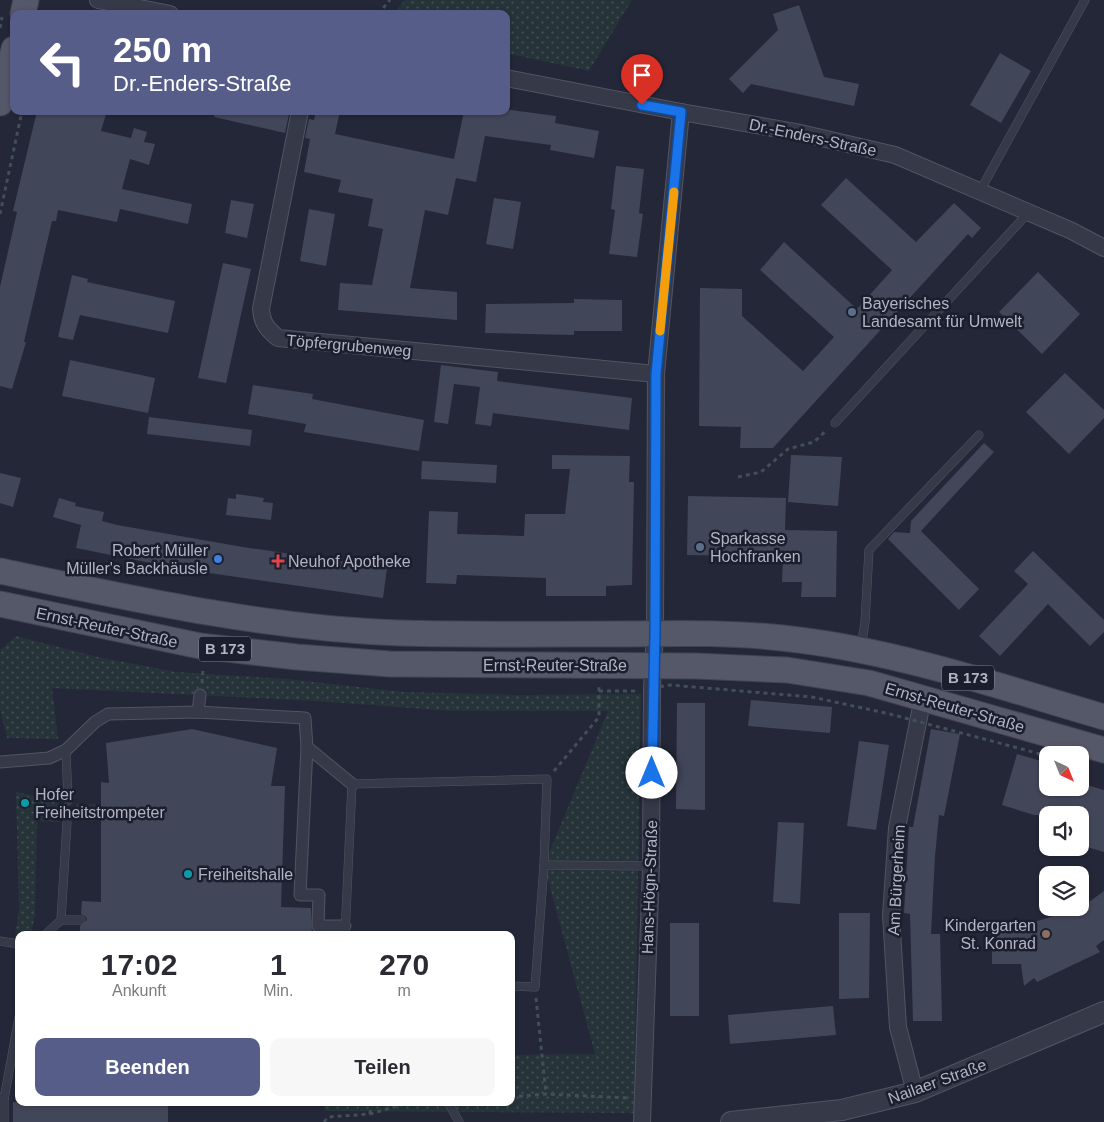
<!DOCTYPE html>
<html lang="de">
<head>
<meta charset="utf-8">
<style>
  :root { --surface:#fff; --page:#f7f7f7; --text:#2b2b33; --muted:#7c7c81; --accent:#565d88 }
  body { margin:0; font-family:Arial,sans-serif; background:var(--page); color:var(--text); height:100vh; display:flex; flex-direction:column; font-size:19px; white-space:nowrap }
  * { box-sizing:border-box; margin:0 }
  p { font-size:16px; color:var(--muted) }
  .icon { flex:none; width:28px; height:28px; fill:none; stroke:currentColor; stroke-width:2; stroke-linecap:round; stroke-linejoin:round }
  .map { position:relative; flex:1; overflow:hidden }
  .sheet { position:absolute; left:15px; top:931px; width:500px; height:175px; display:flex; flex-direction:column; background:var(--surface); border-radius:10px; box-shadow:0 1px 4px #0004 }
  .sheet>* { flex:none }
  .hud { position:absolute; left:10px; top:10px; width:500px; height:105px; border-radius:10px; box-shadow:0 1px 4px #0004; background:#565d88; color:#fff; overflow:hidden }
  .needle { width:32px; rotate:137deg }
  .controls { position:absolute; left:1039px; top:746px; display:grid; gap:10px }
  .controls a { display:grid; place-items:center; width:50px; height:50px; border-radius:10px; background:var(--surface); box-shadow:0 1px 4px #0004; font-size:25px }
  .pin { position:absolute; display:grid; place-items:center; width:42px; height:42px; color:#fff; margin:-51px -21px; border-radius:50% 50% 50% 0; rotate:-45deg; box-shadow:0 0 5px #0007 }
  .pin .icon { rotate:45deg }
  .me { position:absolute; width:55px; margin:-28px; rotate:0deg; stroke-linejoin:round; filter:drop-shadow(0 0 4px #0008) }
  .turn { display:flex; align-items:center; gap:18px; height:105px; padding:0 20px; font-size:22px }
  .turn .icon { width:65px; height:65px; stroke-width:2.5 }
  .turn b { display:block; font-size:35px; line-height:42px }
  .eta { display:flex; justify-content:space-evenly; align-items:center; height:85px; text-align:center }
  .eta b { font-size:30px; font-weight:600; line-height:35px }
  .button { display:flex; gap:10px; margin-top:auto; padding:10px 20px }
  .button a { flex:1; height:58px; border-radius:10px; background:var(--accent); color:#fff; font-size:20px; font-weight:600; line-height:58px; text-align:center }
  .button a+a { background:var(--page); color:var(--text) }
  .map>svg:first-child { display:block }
  .grass { fill:url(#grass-dots) }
  .building { fill:#424659 }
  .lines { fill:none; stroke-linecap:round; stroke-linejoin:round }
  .service-casing { stroke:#515463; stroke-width:9 }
  .pedestrian-casing { stroke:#515463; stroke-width:13 }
  .minor-casing { stroke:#515463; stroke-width:18 }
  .tertiary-casing { stroke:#515463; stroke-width:22 }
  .primary-casing { stroke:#3f4351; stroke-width:27 }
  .path { stroke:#424f56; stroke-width:3; stroke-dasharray:4 4; stroke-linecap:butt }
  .service { stroke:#363a48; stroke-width:8 }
  .pedestrian { stroke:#363a48; stroke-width:11 }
  .minor { stroke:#363a48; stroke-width:16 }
  .tertiary { stroke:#363a48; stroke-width:20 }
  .primary { stroke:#545868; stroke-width:25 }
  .path-bridge { stroke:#424f56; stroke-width:3; stroke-dasharray:4 4; stroke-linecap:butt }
  .route-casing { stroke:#114b97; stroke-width:12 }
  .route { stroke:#1a73e8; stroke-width:9 }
  .slow { stroke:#f59e0b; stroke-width:9 }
  .service-dot { fill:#5c6f8a; stroke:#1b1f2d; stroke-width:2 }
  .shop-dot { fill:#3f7fe0; stroke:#1b1f2d; stroke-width:2 }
  .health-dot { fill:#e0444e; stroke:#1b1f2d; stroke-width:2 }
  .culture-dot { fill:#0f9aa8; stroke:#1b1f2d; stroke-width:2 }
  .education-dot { fill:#8d6e63; stroke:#1b1f2d; stroke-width:2 }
  .labels { text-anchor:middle; stroke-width:5; stroke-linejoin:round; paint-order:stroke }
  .shield { fill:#1b1f2d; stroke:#848797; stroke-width:1 }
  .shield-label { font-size:15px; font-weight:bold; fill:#b1b4c4 }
  .street-label { font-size:16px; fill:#b1b4c4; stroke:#1b1f2d }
  .poi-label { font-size:16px; fill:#b1b4c4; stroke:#1b1f2d; text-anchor:start }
</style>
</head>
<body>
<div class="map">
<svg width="1104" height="1122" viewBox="0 0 1104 1122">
  <defs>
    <pattern id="grass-dots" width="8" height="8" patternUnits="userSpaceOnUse" patternTransform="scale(1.25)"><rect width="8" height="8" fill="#26343a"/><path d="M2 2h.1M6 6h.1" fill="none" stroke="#434f55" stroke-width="1.8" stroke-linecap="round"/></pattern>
  </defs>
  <rect width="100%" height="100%" fill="#232738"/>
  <g class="grass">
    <path d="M405,0H632L589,71L506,53V14H393Z"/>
    <path d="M16,636L98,657L176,672L287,679L404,692L519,695L641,694L634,1113L324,1111V1102H511V1055L595,1054L544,865L608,711H452L317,701L52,688L58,739L7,738L0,709V650Z"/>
    <path d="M16,792L59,801L58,822L37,821L35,914L31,935H19V944L14,943L19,910Z"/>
    <path d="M76,804H96L95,821L77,820Z"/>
  </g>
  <g class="building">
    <path d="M799,5L824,77L859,84L854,106L751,84L743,93L729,79L778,30L773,14Z"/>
    <path d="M1000,53L1031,71L1001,123L970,105Z"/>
    <path d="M511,110L556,116L555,123L599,131L594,158L550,150L551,145L485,136L476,182L456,178L448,215L425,210L410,288L457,292V320L338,310L340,283L372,285L383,229L368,226L373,199L338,192L341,180L304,172L310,139L305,138L309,119L314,120L316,111H340L335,134L454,159L464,111Z"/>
    <path d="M37,111H107L101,131L131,138L134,128L147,132L144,142L155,144L149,165L130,159L122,189L192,204L188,224L120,209L117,222L58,210L56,221H52L24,342H26L12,389L0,386V287L17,212L13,211Z"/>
    <path d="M215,111H276L289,114L285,133L214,117Z"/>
    <path d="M616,166L644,169L639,213L643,214L637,257L609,254L615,210L611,209Z"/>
    <path d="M846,178L916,242L954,203L981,228L972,238L968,234L773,448H740L741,427L699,426L700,288L742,289V316L803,371L834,337L760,270L784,242L857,309L892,270L821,205Z"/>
    <path d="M494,198L521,202L513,249L486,244Z"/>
    <path d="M231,200L254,204L247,238L225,233Z"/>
    <path d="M309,209L335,214L326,266L300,261Z"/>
    <path d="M223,263L251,269L226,383L198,378Z"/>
    <path d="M1038,272L1080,314L1042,354L999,312Z"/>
    <path d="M72,275L88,279L87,282L175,301L168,333L80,315L73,340L58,337Z"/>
    <path d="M574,299L622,300V331H574V335L485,333L486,304L574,303Z"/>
    <path d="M70,360L155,378L148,413L62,396Z"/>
    <path d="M441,365L498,372L497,381L632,398L629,430L493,413L491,426L475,424L480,387L454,384L448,424L434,422Z"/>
    <path d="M1065,373L1104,410V418L1069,454L1026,412Z"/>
    <path d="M253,385L313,394L312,399L424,420L419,451L304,432L306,424L248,414Z"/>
    <path d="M149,417L252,430L250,446L147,434Z"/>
    <path d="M984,443L994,452L921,531L979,589L959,610L888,539L894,532L910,533L911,521Z"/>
    <path d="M552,455L630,456L629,482H634L632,585L606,586V596H546V578L457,575L456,584L426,583L429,511L458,512L457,534L524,536L525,514H565L570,469H552Z"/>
    <path d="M791,455L842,457L838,506L788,502Z"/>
    <path d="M422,461L497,465L496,483L421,479Z"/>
    <path d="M0,473L21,478L13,507L0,503Z"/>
    <path d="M236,494L264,498L263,502L273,503L271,520L226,515L228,498L236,499Z"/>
    <path d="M688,496L786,498L785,530L837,531L836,597H801L802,582H782L783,557L687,555Z"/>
    <path d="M59,498L76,503L75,506L104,512L102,521L117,525L243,547L387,568L383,598L181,569L76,548L81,525L53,517Z"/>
    <path d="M1033,551L1104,620V632L1090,646L1048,604L1000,656L979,636L1028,584L1014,571Z"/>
    <path d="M751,700L832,707L830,733L748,726Z"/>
    <path d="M677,703H705V810L676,809Z"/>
    <path d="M192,729L277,748L271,786H285L281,907L311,908L312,935H80V926L87,920L86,917L81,914L82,901L101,902V782L109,783L106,743Z"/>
    <path d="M931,729L960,734L944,816L939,815L935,856L931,934H940L942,1021H913L910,914L904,913L909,827H913Z"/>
    <path d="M859,741L889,745L876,830L847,826Z"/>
    <path d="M1017,754L1048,763V788H1080V783L1104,790V852L1080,845V815H1034L1002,805Z"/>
    <path d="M778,822L804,823L800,904L773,902Z"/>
    <path d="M1104,891V940L1096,946L1100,952L1037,982L1034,978L1024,986L1021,964H992V930L1018,927L1080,908V903L1086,898L1089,902Z"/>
    <path d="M839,913H870L869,998L839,999Z"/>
    <rect x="670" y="923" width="29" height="93"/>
    <path d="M833,1006L836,1035L730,1044L728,1015Z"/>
    <rect x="13" y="1102" width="155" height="20"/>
  </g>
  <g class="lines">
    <defs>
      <g id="service">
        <path d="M980,191L1085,0"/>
        <path d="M835,423L1029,212"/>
        <path d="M861,648L865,622L869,550L979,435"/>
        <path d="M66,750L68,801"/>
        <path d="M544,865L651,866"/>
        <path d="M61,920H81"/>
        <path d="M45,935L61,920L67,822"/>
        <path d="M345,935L352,784L547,779L544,865L535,987L511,986"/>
        <path d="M0,941L19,944"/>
        <path d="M0,1098L4,1099L19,1017"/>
        <path d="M4,1099V1122"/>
        <path d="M448,1102L459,1122"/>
      </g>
      <g id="pedestrian">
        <path d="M198,712L200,695"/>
        <path d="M307,747L352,784"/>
        <path d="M0,762L49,758L66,750L95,722L108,714L198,712L305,718L307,747L300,895H319L318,926H345"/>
      </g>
      <g id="minor">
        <path d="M98,0L170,14"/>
        <path d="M506,78L681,112L796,132L895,155L1072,231L1104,248"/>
        <path d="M300,111L261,309C262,323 267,329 278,338L656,374"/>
        <path d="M915,1092L898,1027L891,915L897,828L923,697"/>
        <path d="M642,1122L651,866L652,688L655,633L656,374L681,112"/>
      </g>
      <path id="tertiary" d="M731,1122L842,1110L915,1092L1104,1012"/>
      <g id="primary">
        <path d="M23,14L26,0"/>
        <path d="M0,103L14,49"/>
        <path d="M0,571C133,599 264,628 400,633C473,635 546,634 619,634C678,633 740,632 799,640C903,653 1004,688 1104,717"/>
        <path d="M0,604L200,646L297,657L390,664L696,666L787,670L869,683L1104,750"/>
      </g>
    </defs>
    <use href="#service" class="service-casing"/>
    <use href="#pedestrian" class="pedestrian-casing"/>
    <use href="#minor" class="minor-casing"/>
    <use href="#tertiary" class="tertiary-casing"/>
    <use href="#primary" class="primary-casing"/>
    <g class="path">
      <path d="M378,14L390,0"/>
      <path d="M0,28L2,17"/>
      <path d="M0,214L22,111"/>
      <path d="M738,477L761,472L788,449L814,442L827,430"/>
      <path d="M202,683L203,667"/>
      <path d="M599,691H637"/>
      <path d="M554,771L599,717V684"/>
      <path d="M536,998L546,1094"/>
      <path d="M511,1097L546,1094L628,1098"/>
      <path d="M370,1114L371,1102"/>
      <path d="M324,1122L328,1117L370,1114L411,1102"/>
    </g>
    <use href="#service" class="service"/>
    <use href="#pedestrian" class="pedestrian"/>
    <use href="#minor" class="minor"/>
    <use href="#tertiary" class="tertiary"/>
    <use href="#primary" class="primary"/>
    <path class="path-bridge" d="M652,688L670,685L812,697L890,714L1048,756"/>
  </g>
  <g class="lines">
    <defs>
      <path id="route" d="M642,105L681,112L656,374L655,633L652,773"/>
    </defs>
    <use href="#route" class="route-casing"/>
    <use href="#route" class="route"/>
    <path class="slow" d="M660,331L674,192"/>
  </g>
  <g class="service-dot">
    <circle cx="852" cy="312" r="5"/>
    <circle cx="700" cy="547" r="5"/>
  </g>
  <circle class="shop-dot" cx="218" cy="559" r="5"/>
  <path class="health-dot" d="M275.5 553.5h5v5h5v5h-5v5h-5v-5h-5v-5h5z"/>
  <g class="culture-dot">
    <circle cx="25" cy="803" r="5"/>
    <circle cx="188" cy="874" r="5"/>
  </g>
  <circle class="education-dot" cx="1046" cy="934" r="5"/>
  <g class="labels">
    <g class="shield">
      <rect x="199" y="636.5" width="52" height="25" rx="4"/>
      <rect x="942" y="665.5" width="52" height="25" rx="4"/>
    </g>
    <g class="shield-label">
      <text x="225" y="654">B 173</text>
      <text x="968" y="683">B 173</text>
    </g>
    <g class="street-label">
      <text transform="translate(813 137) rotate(12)" y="6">Dr.-Enders-Straße</text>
      <text transform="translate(349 345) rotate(5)" y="6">Töpfergrubenweg</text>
      <text transform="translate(107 627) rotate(12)" y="6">Ernst-Reuter-Straße</text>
      <text x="555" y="671">Ernst-Reuter-Straße</text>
      <text transform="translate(955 707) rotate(16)" y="6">Ernst-Reuter-Straße</text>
      <text transform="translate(896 880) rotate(-87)" y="6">Am Bürgerheim</text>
      <text transform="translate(649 887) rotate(-88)" y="6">Hans-Högn-Straße</text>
      <text transform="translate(937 1081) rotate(-20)" y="6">Nailaer Straße</text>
    </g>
    <g class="poi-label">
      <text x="862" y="309">Bayerisches<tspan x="862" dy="18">Landesamt für Umwelt</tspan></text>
      <text x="710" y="544">Sparkasse<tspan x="710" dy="18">Hochfranken</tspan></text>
      <text x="208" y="556" text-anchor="end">Robert Müller<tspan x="208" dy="18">Müller's Backhäusle</tspan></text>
      <text x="288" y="567">Neuhof Apotheke</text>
      <text x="35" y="800">Hofer<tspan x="35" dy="18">Freiheitstrompeter</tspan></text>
      <text x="198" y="880">Freiheitshalle</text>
      <text x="1036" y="931" text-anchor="end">Kindergarten<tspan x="1036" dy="18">St. Konrad</tspan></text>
    </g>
  </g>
</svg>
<div class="controls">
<a><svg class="needle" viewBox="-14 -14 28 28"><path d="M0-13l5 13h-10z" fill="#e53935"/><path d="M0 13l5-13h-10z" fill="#7c7c81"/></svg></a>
<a><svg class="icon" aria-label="sound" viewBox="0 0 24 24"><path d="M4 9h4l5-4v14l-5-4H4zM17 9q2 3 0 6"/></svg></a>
<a><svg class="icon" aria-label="layers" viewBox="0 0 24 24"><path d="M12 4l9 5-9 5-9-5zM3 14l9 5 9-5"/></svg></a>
</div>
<div class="pin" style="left:642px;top:105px;background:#d93025"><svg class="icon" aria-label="arrive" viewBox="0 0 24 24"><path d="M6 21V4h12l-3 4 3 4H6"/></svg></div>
<svg class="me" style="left:652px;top:773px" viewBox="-20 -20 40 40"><circle r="19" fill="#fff"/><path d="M0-13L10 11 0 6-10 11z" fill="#1a73e8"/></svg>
<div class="hud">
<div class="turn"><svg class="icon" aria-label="left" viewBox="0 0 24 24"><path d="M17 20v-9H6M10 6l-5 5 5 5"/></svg><div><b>250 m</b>Dr.-Enders-Straße</div></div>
</div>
<section class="sheet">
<div class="eta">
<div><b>17:02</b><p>Ankunft</p></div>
<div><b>1</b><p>Min.</p></div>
<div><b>270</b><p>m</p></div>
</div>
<div class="button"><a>Beenden</a><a>Teilen</a></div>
</section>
</div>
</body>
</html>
